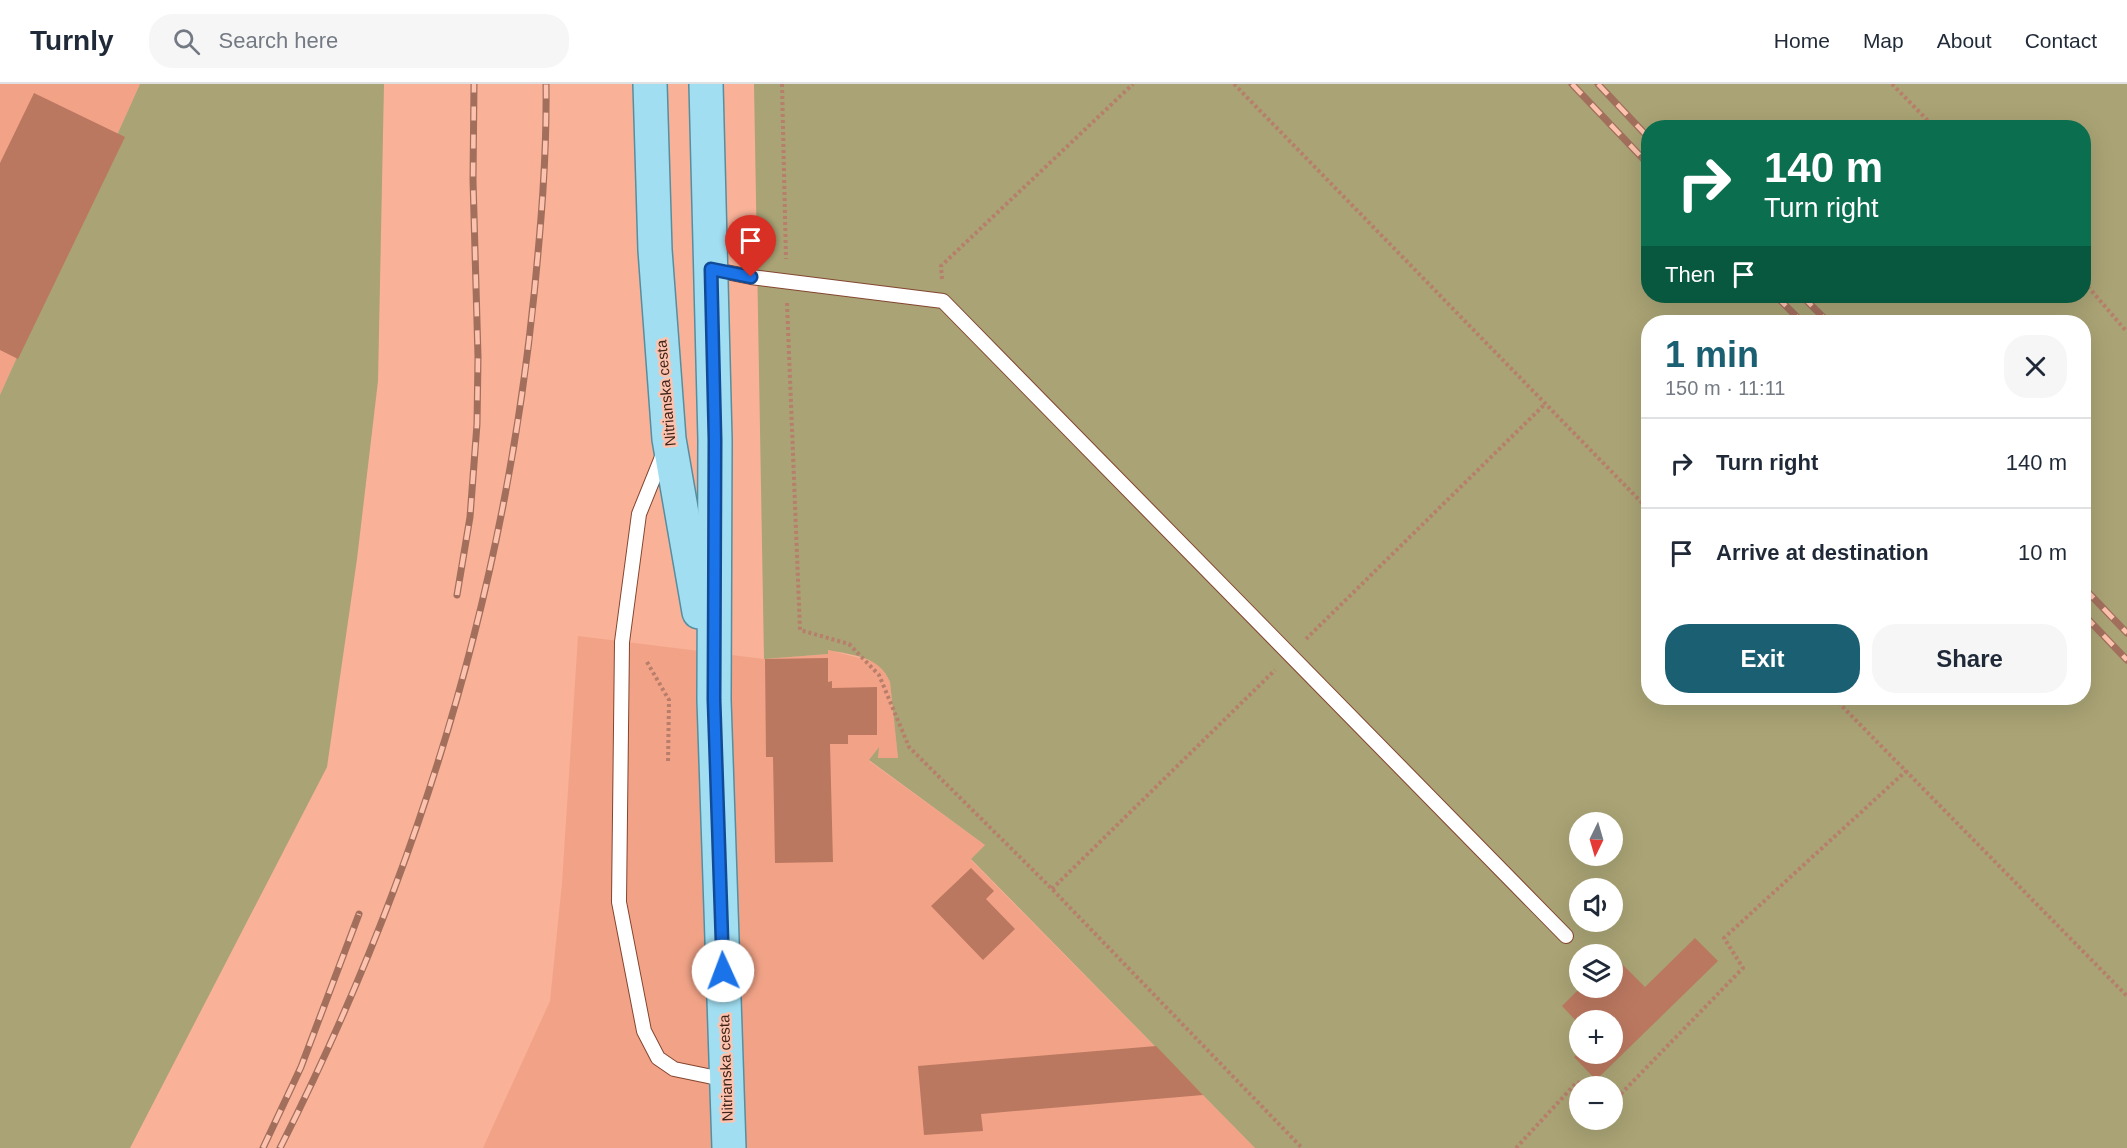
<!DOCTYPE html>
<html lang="en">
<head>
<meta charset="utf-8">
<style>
  :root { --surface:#fff; --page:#f6f6f7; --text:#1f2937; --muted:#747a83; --line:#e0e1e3; --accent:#1b5f72 }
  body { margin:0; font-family:Helvetica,sans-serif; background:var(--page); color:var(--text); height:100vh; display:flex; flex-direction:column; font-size:22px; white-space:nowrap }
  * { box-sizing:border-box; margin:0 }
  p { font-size:20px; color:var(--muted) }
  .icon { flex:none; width:33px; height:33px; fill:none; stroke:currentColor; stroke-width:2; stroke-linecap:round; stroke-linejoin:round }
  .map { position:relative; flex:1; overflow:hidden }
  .drawer { position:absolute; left:1641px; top:231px; width:450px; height:390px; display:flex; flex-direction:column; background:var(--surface); border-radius:24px; box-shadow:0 6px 24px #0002 }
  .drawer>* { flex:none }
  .banner { position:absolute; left:1641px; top:36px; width:450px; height:183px; border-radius:24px; box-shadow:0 6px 24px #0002; background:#0b6e4f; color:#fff; overflow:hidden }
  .needle { width:39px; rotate:185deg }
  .controls { position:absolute; left:1569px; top:728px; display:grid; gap:12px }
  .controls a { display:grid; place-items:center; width:54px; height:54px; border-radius:50%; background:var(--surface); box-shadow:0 6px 24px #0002; font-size:30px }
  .pin { position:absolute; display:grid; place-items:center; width:51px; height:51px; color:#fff; margin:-62px -26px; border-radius:50% 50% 50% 0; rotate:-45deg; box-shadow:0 0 6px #0007 }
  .pin .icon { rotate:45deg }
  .me { position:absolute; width:66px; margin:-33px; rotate:358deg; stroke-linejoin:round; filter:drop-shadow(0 0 4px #0008) }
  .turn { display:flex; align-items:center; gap:21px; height:126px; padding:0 24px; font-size:27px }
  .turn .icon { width:78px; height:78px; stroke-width:2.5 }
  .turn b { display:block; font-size:42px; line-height:51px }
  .then { display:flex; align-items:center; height:57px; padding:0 24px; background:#0003; gap:12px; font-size:22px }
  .round { display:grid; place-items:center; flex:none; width:63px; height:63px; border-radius:24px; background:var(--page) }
  .summary { display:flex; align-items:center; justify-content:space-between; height:102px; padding:0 24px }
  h1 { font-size:36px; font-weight:600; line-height:45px; color:var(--accent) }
  .button { display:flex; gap:12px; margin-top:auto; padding:12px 24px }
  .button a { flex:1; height:69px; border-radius:24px; background:var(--accent); color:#fff; font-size:24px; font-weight:600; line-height:69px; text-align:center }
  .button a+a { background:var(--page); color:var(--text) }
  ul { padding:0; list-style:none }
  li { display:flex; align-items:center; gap:18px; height:90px; padding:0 24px; border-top:2px solid var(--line) }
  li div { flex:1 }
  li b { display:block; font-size:22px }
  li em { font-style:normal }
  header { display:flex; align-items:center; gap:36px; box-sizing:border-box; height:84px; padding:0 30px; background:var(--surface); border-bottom:2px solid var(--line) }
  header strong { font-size:28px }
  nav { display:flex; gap:33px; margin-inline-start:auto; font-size:21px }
  .search { width:420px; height:54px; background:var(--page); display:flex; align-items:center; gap:15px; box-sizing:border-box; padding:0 21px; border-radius:24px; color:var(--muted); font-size:22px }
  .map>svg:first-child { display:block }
  .built { fill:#f2a387 }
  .green { fill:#a9a375; fill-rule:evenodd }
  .building { fill:#bb7860 }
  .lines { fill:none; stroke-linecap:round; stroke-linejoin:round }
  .lane-casing { stroke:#84452f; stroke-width:16 }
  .primary-casing { stroke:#568e9f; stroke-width:36 }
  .path { stroke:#b77e6b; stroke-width:4; stroke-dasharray:3 3; stroke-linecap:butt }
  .lane { stroke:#fff; stroke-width:14 }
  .primary { stroke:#a1def1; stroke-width:33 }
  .rail-casing { stroke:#a26f5d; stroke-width:7 }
  .rail { stroke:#fdc3ae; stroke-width:4.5; stroke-dasharray:14; stroke-linecap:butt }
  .route-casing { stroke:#114b97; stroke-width:15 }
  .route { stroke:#1a73e8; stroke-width:10 }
  .labels { text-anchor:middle; stroke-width:5; stroke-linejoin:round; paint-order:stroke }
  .street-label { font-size:15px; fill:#3f2319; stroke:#fdc3ae }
</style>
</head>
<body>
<header>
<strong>Turnly</strong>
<div class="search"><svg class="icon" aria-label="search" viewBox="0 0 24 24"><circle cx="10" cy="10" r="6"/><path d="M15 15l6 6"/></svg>Search here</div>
<nav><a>Home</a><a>Map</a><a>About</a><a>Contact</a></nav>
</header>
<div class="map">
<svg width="2127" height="1064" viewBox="0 0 2127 1064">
  <rect width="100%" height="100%" fill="#f9b198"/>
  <g class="built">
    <path d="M0,0H140L0,311Z"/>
    <path d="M578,552L764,575L828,570V566L875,578L885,586L890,598L898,674H877L878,664L869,677L985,761L971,776L1255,1064H483L550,917L562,799Z"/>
  </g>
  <g class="green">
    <path d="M140,0H384L378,297L357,475L327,683L130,1064H0V311Z"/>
    <path d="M754,0H2127V1064H1255L971,775L985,761L869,676L879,663L878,674H898L890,598C880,572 852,571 828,566V570L764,575ZM1648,44H2084V212H1648ZM1648,238H2084V614H1648ZM1580,738H1612V771H1580ZM1580,804H1612V837H1580ZM1580,870H1612V903H1580ZM1580,936H1612V969H1580ZM1580,1002H1612V1035H1580Z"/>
  </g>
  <g class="building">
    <path d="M34,9L125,53L18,275L0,266V79Z"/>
    <path d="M828,574V598L832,597V604L877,603V651H848V660H830L833,778L775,779L773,673H766L765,575Z"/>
    <path d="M971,784L994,807L986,815L1015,845L983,876L931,822Z"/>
    <path d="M1695,854L1718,877L1596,996L1574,973L1580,968L1612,969V936H1580V941L1562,922L1581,903H1612V870L1645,903Z"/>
    <path d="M1156,962L1203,1011L981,1030L983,1047L924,1051L918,982Z"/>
  </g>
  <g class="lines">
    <defs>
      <g id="lane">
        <path d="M711,185L751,193L943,217L1566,852"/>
        <path d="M664,368L639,430L622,558L619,818L644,947L658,974L674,985L727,996"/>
      </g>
      <g id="primary">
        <path d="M650,0L655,166L669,355L699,528"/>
        <path d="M706,0L715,356L714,616L729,1064"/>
      </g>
    </defs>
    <use href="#lane" class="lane-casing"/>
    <use href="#primary" class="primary-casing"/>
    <g class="path">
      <path d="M782,0L786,175"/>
      <path d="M1234,0L1648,425"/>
      <path d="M1892,0L1935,44"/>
      <path d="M942,195L941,182L1133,0"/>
      <path d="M2084,198L2127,248"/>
      <path d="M787,219L800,546L849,560L879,591L909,663L1052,805L1302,1064"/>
      <path d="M1306,555L1545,320"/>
      <path d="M647,578L669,616L668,679"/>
      <path d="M1834,614L2127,912"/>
      <path d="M1052,805L1275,586"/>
      <path d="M1612,1016L1614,1017L1743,884L1724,854L1906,687"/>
      <path d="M1516,1064L1577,998L1585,1002"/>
    </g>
    <use href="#lane" class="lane"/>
    <use href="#primary" class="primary"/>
    <defs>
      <g id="rail">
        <path d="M1572,0L1648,80"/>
        <path d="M1598,0L1648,53"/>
        <path d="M1776,212L1802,238"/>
        <path d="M1802,212L1828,238"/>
        <path d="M2084,504L2127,549"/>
        <path d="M457,511L470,433L477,340L478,273L473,96L474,0"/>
        <path d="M2084,531L2127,576"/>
        <path d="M263,1064L301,983L359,830"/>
        <path d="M280,1064C416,796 504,510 534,211C541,141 547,71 546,0"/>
      </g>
    </defs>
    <use href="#rail" class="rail-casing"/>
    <use href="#rail" class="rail"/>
  </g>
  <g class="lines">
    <defs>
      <path id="route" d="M723,887L714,616L715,356L711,185L751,193"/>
    </defs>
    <use href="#route" class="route-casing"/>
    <use href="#route" class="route"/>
  </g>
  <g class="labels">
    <g class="street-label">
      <text transform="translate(666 309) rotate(-95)" y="5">Nitrianska cesta</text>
      <text transform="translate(726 984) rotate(-92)" y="5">Nitrianska cesta</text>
    </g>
  </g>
</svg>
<div class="controls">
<a><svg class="needle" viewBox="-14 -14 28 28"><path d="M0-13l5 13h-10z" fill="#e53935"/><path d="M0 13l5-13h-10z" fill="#747a83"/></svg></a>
<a><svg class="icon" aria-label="sound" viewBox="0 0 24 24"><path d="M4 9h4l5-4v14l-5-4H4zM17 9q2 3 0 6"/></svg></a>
<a><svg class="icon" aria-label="layers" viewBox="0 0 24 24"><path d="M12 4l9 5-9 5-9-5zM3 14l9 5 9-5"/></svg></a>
<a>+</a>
<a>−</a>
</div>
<div class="pin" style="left:751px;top:193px;background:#d93025"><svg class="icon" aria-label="arrive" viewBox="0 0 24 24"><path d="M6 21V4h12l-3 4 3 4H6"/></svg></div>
<svg class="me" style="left:723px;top:887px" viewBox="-20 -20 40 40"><circle r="19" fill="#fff"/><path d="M0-13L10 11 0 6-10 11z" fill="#1a73e8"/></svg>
<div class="banner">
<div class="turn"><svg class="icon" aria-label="right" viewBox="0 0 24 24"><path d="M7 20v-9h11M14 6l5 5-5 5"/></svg><div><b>140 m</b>Turn right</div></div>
<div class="then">Then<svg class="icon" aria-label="arrive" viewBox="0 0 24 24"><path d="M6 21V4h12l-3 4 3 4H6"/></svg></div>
</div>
<section class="drawer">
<div class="summary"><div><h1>1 min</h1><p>150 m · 11:11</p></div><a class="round"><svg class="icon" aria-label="close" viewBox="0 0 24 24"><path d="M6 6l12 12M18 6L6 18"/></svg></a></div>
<ul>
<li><svg class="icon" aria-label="right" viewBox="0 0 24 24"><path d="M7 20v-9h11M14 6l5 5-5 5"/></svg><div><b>Turn right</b></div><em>140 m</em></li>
<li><svg class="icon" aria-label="arrive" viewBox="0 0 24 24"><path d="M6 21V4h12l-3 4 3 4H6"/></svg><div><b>Arrive at destination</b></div><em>10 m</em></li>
</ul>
<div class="button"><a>Exit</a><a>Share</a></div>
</section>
</div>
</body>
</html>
